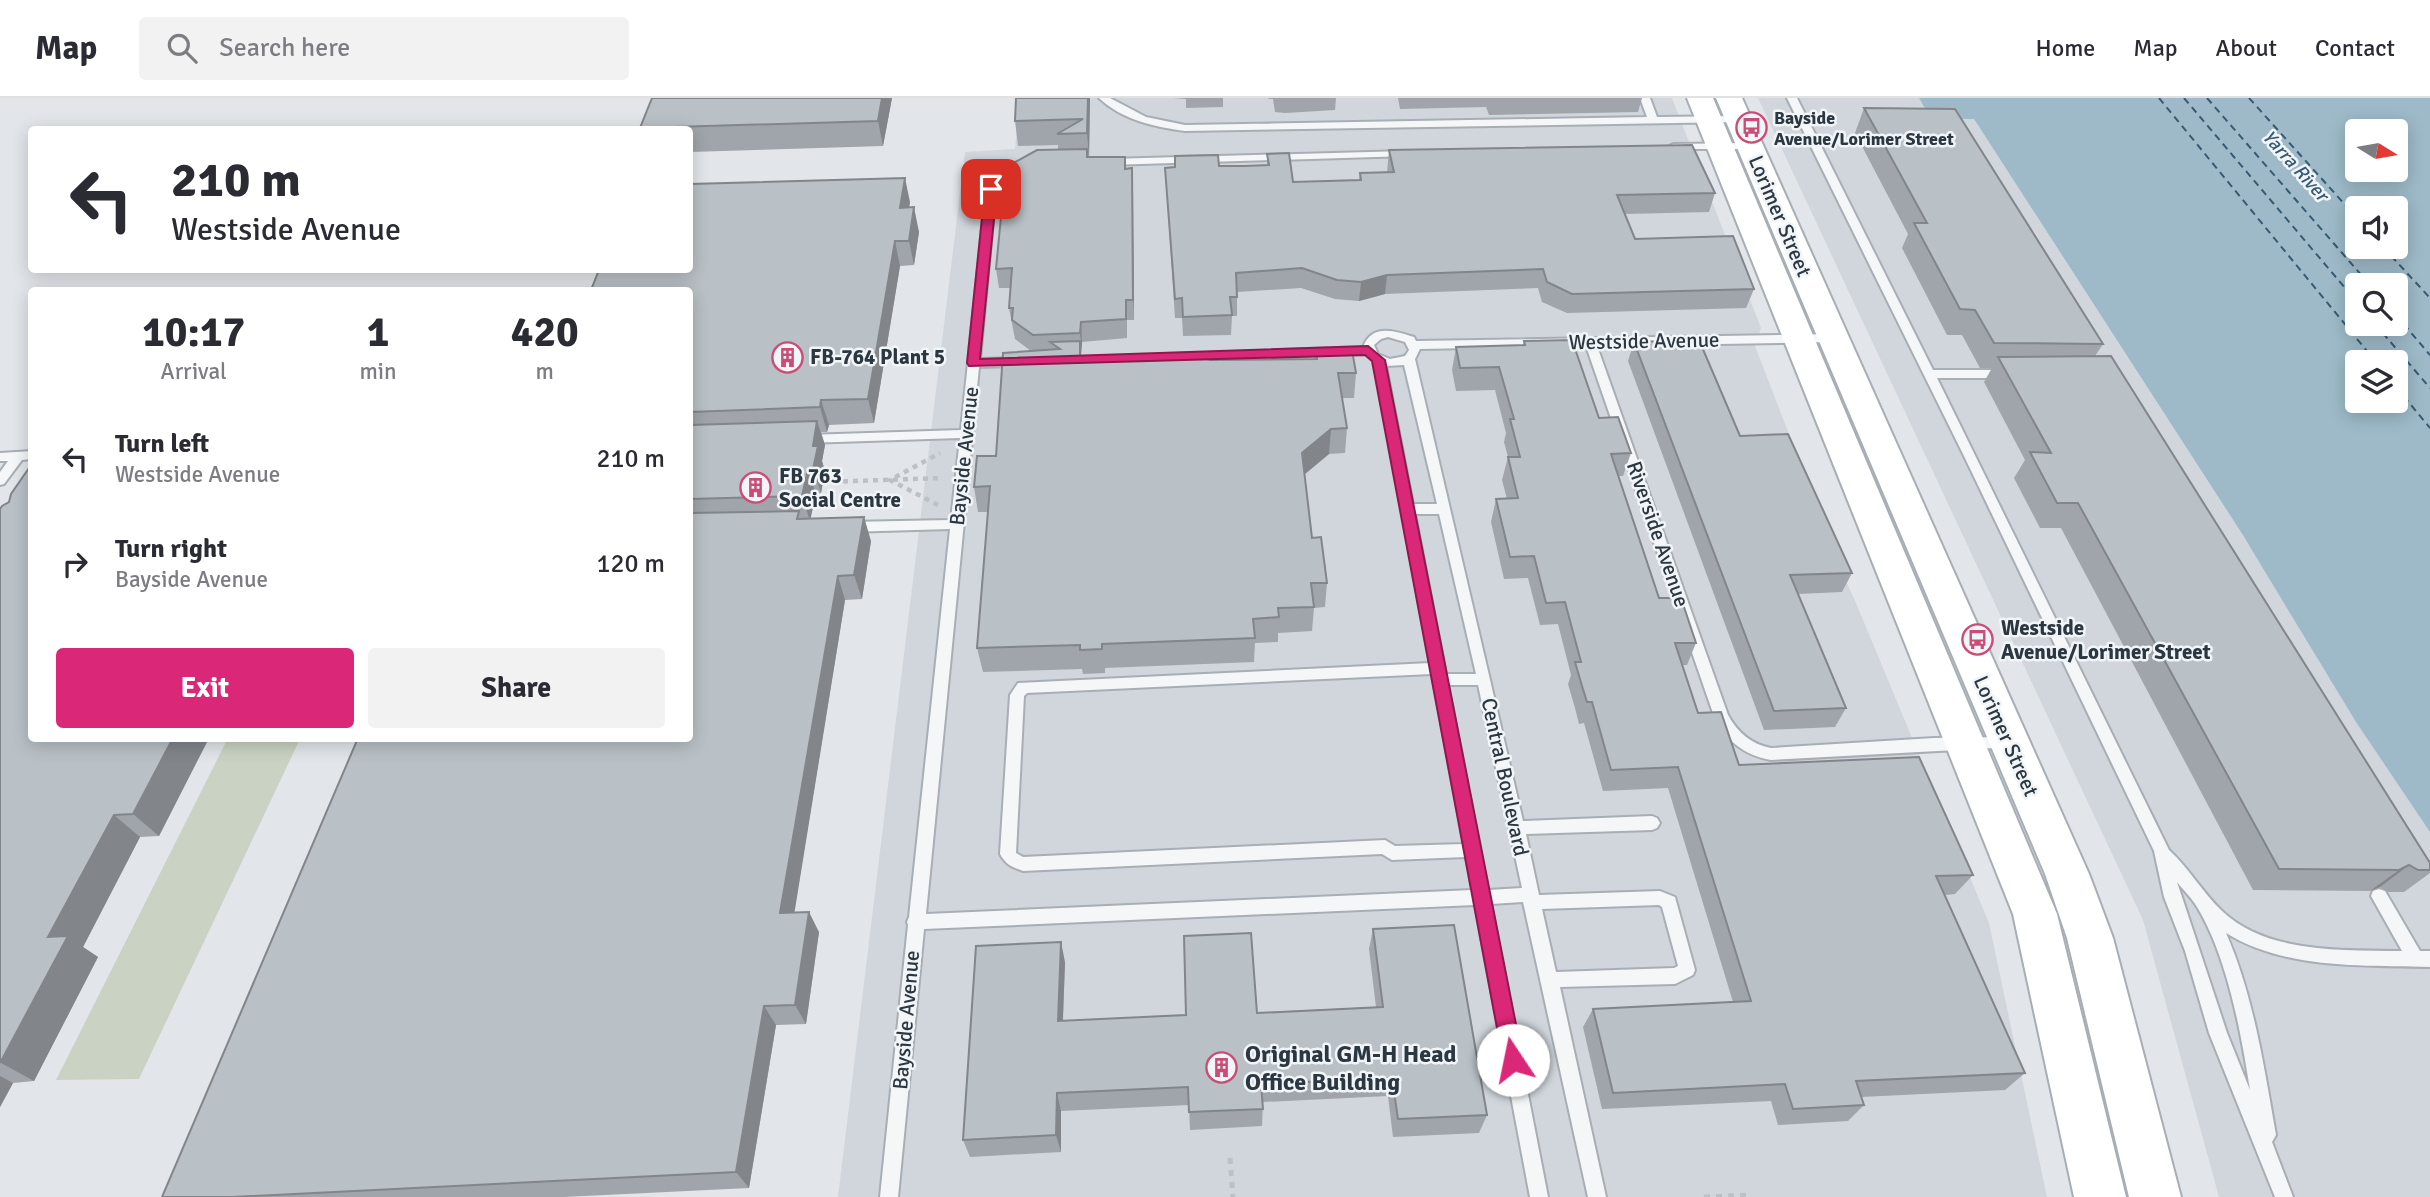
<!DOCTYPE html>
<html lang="en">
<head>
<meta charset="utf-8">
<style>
  :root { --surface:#fff; --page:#f2f2f3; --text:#2b2b33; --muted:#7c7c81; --line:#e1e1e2; --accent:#db2777 }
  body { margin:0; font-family:Signika,sans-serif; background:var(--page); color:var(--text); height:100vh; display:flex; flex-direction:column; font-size:26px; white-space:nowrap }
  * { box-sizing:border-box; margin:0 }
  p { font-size:23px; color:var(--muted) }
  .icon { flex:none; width:38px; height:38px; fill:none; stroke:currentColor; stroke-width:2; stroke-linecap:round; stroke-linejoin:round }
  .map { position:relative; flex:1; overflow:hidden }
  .sheet { position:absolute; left:28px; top:189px; width:665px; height:455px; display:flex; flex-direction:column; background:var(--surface); border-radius:7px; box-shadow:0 4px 18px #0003 }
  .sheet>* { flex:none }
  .banner { position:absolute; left:28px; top:28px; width:665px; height:147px; border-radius:7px; box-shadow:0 4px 18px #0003; background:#fff; color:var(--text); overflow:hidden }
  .needle { width:46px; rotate:101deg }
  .tools { position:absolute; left:2345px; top:21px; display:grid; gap:14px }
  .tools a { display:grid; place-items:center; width:63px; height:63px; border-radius:7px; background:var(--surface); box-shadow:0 4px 18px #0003; font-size:35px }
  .pin { position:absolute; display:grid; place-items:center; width:60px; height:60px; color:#fff; margin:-30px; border-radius:14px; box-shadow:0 4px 10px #0006 }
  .me { position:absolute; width:77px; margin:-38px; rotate:349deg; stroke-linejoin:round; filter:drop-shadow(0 0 5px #0008) }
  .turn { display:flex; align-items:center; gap:24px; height:147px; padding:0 28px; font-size:32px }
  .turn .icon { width:91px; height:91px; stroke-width:2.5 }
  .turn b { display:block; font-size:49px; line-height:60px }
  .eta { display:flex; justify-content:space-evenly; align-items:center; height:119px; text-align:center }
  .eta b { font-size:42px; font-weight:800; line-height:49px }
  .action { display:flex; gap:14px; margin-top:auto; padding:14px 28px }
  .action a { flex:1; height:80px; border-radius:7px; background:var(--accent); color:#fff; font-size:28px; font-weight:800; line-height:80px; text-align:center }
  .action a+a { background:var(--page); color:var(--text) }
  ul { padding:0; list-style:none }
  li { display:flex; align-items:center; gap:21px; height:105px; padding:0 28px }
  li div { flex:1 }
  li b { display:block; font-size:26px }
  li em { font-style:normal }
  header { display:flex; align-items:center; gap:42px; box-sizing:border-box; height:98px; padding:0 35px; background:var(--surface); border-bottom:2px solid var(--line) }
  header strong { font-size:33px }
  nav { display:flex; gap:38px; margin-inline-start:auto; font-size:24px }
  .search { width:490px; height:63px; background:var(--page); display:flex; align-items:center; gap:18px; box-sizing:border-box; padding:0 24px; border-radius:7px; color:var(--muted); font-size:26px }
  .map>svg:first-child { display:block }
  .built { fill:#d0d6dc }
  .green { fill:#cad3c3 }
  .water { fill:#9ebac8; fill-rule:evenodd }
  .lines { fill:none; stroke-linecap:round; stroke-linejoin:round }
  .ferry { stroke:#365c73; stroke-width:2; stroke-dasharray:7 5; stroke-linecap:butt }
  .service-casing { stroke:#a7aeb4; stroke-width:4 }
  .secondary-casing { stroke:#a7aeb4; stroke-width:4 }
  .path-far1 { stroke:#bcc1c5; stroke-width:4.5; stroke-dasharray:5 5; stroke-linecap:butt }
  .path { stroke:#bcc1c5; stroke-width:5; stroke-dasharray:6 6; stroke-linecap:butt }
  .service { fill:#f5f6f8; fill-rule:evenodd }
  .secondary { fill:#fff; fill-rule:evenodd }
  .wall { fill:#9fa5aa }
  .shaded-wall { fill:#82868b }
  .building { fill:#b9c0c6; stroke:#82868b; stroke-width:2 }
  .route { fill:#db2777; stroke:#8e194d; stroke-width:2 }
  .labels { text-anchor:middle; stroke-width:5; stroke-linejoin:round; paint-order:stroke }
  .far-poi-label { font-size:18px; font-weight:bold; fill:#2b3741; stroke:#f1f5f7; text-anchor:start }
  .far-water-label { font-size:19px; font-style:italic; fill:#365c73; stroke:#f1f5f7 }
  .street-label { font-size:21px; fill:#2b3741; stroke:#f1f5f7 }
  .poi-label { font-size:21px; font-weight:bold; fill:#2b3741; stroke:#f1f5f7; text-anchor:start }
  .near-poi-label { font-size:24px; font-weight:bold; fill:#2b3741; stroke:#f1f5f7; text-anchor:start }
</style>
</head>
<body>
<header>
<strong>Map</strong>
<div class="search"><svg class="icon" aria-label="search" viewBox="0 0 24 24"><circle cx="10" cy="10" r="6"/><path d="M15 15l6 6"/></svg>Search here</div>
<nav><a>Home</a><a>Map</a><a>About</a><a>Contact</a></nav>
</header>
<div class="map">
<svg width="2430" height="1099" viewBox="0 0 2430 1099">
  <rect width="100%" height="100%" fill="#e2e6ea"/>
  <g class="built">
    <path d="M1020,0H1672L1761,230L1755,248L1792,344L1784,346L1856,505L1989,825L2047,1099H838L965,54L1015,51Z"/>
    <path d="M1758,0H1919L1931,21H1974L2430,728V1099H2219L2143,822Z"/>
  </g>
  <path class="green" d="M228,640L300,641L139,981L56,982Z"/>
  <path class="water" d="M1919,0H2430V734L2356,624L2244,439L1974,21H1931ZM2357,33H2396V72H2357ZM2357,110H2396V149H2357ZM2357,187H2396V226H2357ZM2357,264H2396V303H2357Z"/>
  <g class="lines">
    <g class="ferry">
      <path d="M2159,0L2376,264"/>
      <path d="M2184,0L2357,204"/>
      <path d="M2207,0L2370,187"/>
      <path d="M2249,0L2357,120"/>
      <path d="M2383,149L2430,200"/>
      <path d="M2396,217L2430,257"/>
      <path d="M2375,226L2430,290"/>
      <path d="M2396,289L2430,330"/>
    </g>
    <defs>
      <g id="service">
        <path d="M1099,0H1110L1146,19L1185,27L1647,19L1640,0H1650L1657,19L1738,18L1743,21L1738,24L1185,33C1155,29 1122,22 1099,0Z"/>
        <path d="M1787,0H1797L1933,272H2005L2011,276L2005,280H1937L2169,752C2189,770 2202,794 2222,813C2267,856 2344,852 2402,853L2371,798L2373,793L2379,791L2385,793L2420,853H2430V869C2362,867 2286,872 2226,835C2254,899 2264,969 2276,1037L2272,1044L2293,1099H2275L2209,935L2185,853L2164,799L2154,753L1964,358ZM2177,784C2183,792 2192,800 2197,809C2227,858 2241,934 2250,992L2227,935Z"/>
        <path d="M1674,46L1750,45L1755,48L1750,51H1671V47Z"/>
        <path d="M1406,53L1411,56L1409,58L1108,67L1103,64L1108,61Z"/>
        <path d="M1024,63L1028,64V68L1007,76L996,91L980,261L1021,260L1027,264L1021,268L979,269L926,816L1472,792L1466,759L1392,762L1382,756L1023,773C1012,769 1006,767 1000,756L1010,597L1018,585L1430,565L1374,264L1366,256L1184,263L1180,262V256L1363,249C1372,225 1395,233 1414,239L1416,243L1833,236L1839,240L1833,244L1597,248L1728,617C1738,635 1751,646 1771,650L1934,640L2008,639L2013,641L2015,645L2013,649L1771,662C1743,657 1727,643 1714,618L1586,248L1420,251L1415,261L1523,723L1652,718L1657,720L1660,725L1657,730L1652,732L1526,736L1539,797L1660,793L1675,799L1695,872L1693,877L1675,886L1560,889L1606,1099H1588L1523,804L1491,806L1548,1099H1530L1475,807L924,831L898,1099H880L908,827L907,824L909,819L950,431L847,434L841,429L847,424L951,422L960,340L806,345L800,341L806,337L961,332L986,91L999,72ZM1388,239L1405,244L1409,252L1405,258L1390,261L1378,256L1374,247L1381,241ZM1404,267L1437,406H1413L1386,268ZM1415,416H1439L1476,576H1446ZM1432,576L1464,746L1395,748L1385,742L1023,759L1016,755L1024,598L1027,595ZM1448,587H1478L1522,790L1488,792ZM1659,807L1662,809L1678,868L1674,870L1556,874L1542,811Z"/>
        <path d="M32,353V361L22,362L4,386L0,387V374L8,363H0V355Z"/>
      </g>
      <g id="secondary">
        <path d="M1687,0H1713L2057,816L2126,1099H2074L2013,816Z"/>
        <path d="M1716,0H1742L2089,776L2113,840L2181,1099H2129L2067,840L2045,776Z"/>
      </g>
    </defs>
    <use href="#service" class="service-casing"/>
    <use href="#secondary" class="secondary-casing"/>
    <g class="path-far1">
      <path d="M823,384L943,380"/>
      <path d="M938,407L890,382L940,355"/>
    </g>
    <g class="path">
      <path d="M1230,1060L1233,1099"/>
      <path d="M1704,1099L1751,1097"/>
    </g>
    <use href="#service" class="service"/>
    <use href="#secondary" class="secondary"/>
  </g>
  <g class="wall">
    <path d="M892,0L883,48L690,54V32H640V30Z"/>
    <path d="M1016,0H1090L1089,59L1126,71L1132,70L1134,222H1127V240L1082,244L1081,261L1201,260L1211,262L1315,261L1316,253L1356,275L1354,300H1342L1347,330L1345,355L1329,356L1304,377L1312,440L1327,485L1325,509L1314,510L1312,533L1278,535V544L1255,545L1254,564L1105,570V575L1083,576L1082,571L983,574L977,550L988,414H978L974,389L996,358L1031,253L1015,241L1009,210L1011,190H999L996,171L1007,77L1058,52V47L1018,48L1015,23Z"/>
    <path d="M1173,0H1223V9L1186,10V1Z"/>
    <path d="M1268,0H1336L1335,12L1285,15L1275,14L1273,1H1269Z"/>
    <path d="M1398,0H1642L1638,14L1489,17L1486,9L1400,11Z"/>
    <path d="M1864,10L2103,246L2095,258L2430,765V775L2404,794H2388L2380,789L2370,793L2253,792L2061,430H2040L2014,380L2025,362L1984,284L1992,270H1980L1962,237H1947L1902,150L1908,136L1855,35Z"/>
    <path d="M1389,52L1715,95L1709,114L1625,116L1635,141L1754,191L1746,210L1567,215L1542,204L1538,190L1385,196L1359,203L1335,201L1301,190L1237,194V218H1232L1231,237L1183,238L1182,220H1175L1165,70L1267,67V56L1293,84L1359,82L1360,75L1387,74Z"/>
    <path d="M910,104L909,110L919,134L914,167L900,168L874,325L829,327L827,334H821L825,347L822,363L825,373L821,395L816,396L810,421L871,443L862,501L845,502L794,814L819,834L806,926L776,927L749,1090L564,1099H162L690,640V192Z"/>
    <path d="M1524,243L1599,320L1631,355L1623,378H1618L1659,500L1696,545L1687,567H1682L1698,615L1739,667L1973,777L1955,796L1945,797L2025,975L2005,992L1861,999L1864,1007L1848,1023L1778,1027L1771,1003L1602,1011L1583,929L1593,911L1733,904L1668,690L1603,693L1584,625L1579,626L1575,610L1568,586L1571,577L1558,526L1540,527L1528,480L1504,481L1491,424L1496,401H1507L1502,382L1508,359L1504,344L1506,335L1495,292L1456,293L1452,272L1456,249L1523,247Z"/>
    <path d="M1634,244L1740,338L1852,475L1842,494L1798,496L1846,610L1835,629L1764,632L1628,263Z"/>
    <path d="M9,404L32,640H209L159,738L140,739L83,849L98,859L34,983L13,985L0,1009V411Z"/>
    <path d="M1373,831L1487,1017L1479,1035L1393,1039L1388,998L1263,1004L1262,1028L1190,1032L1189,1007L1061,1013V1054L970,1059L963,1042L1065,864L1063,923L1376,909L1369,851Z"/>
  </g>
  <g class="shaded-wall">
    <path d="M882,0H892L883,48L878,23Z"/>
    <path d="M1088,0H1090L1089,60L1087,35Z"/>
    <path d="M1132,70L1133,90L1134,222L1133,202Z"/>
    <path d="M905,80L910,104L905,134L900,110Z"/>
    <path d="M914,109L919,134L914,167L909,143Z"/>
    <path d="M895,143L900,168L874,325L868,301Z"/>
    <path d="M1387,177L1385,196L1359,203L1361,184Z"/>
    <path d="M1081,224L1082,244V255L1080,235Z"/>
    <path d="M821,302L829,327L827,334L820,309Z"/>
    <path d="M817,323L825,347L822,363L825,373L821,395L813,371V348Z"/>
    <path d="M1331,331L1329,356L1300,380L1302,355Z"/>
    <path d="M808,371L816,396L810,423L802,398Z"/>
    <path d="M864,419L871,443L862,501L854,477Z"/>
    <path d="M838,478L845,502L791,836L780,815Z"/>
    <path d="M173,640H209L159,738L133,716Z"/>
    <path d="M114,717L140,739L83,849L98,859L34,983L1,965L48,839Z"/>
    <path d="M2409,767L2380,789L2370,793L2399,772Z"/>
    <path d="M809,814L819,834L806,926L795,907Z"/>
    <path d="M1061,844L1065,864L1062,943L1058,923Z"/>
    <path d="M764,908L776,927L749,1090L736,1074Z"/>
    <path d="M0,978L13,985L0,1009Z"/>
    <path d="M1057,995L1061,1013V1054L1056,1037Z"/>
  </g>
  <g class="building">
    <path d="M652,0H882L878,23L640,30Z"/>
    <path d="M1016,0H1088L1087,35L1057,36L1083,21L1015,23Z"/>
    <path d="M1864,10L1955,11L2103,246L1994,245L1975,212L1960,211L1914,125H1927Z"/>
    <path d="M1692,47L1715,95L1617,97L1635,141L1733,138L1754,191L1572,196L1547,184L1543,171L1387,177L1361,184L1337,182L1302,170L1236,175L1237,199H1230L1232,217L1183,219L1182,200L1175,201L1165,70L1175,69V58L1218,57L1219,68H1244L1269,67L1267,56L1289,55L1293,84L1361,82L1360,75L1394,74L1389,52Z"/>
    <path d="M1087,51V59H1125V71L1132,70L1133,202H1126V221L1081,224L1080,235L1033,237L1012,222L1013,210H1009L1012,170L996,171L1005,77H1007L1008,68L1037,52Z"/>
    <path d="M905,80L900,110L914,109L909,143H895L868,301L821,302L820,309L690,314V192H591L599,172H690V86Z"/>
    <path d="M1572,242L1599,320L1618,319L1631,355L1611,356L1659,500H1681L1696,545H1675L1698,615L1721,614L1739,667L1919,659L1973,777L1936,778L2025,975L1856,983L1864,1007L1793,1011L1785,986L1613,995L1593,911L1751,903L1678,669L1611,672L1592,604H1587L1582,588L1575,564H1581L1565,504L1546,505L1534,458L1510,459L1496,401L1518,400L1508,359H1520L1510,321H1514L1499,269L1460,270L1456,249L1525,247L1524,243Z"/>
    <path d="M1699,242L1740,338L1788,336L1852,475L1790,477L1846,610L1774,613L1634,244Z"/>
    <path d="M1080,243V261L1200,257L1201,260L1211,262L1317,261L1316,253L1352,252L1356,275H1338L1347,330L1331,331L1302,355L1312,440L1321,439L1327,485H1311L1314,509L1278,510L1279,519L1253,521L1255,540L1102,546V551L1080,552V547L977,550L990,388L974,389L977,358H996L1003,255L1060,251L1050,244Z"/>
    <path d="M2111,258L2430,765V772H2418L2409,767L2399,772L2279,771L2078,405H2057L2030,354L2051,355L1998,259Z"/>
    <path d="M817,323L813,348H818L813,371H808L802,398L690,401V327Z"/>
    <path d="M29,370H32V640H173L133,716L114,717L48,839L68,838L0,965V411L2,408L9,404L11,396Z"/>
    <path d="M799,413L797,421L864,419L854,477L838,478L780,815L809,814L795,907L764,908L736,1074L232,1099H162L358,640H690V415Z"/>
    <path d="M1454,827L1487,1017L1398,1021L1392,980L1261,986L1263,1011L1189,1014L1188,989L1057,995L1056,1037L963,1042L976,848L1061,844L1058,923L1186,917L1184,838L1251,835L1257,915L1383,909L1373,831Z"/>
  </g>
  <path class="route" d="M991,88L997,91L980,261L1368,248L1385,262L1523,962L1520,969L1513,972L1506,969L1503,962L1372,263L1365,257L969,268L967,265L985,91Z"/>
  <defs>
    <symbol id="bus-ring" viewBox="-11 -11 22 22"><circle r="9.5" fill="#f1f5f7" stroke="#c94d74" stroke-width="1.5"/><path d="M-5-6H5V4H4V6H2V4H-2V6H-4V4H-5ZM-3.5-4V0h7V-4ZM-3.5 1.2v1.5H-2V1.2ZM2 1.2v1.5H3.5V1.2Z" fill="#c94d74"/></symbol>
    <symbol id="building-ring" viewBox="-11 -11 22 22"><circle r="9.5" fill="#f1f5f7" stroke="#c94d74" stroke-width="1.5"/><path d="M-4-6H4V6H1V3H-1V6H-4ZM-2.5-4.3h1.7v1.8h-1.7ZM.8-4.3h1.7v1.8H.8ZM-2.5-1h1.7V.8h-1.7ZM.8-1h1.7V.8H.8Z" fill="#c94d74"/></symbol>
  </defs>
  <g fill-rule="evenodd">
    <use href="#bus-ring" x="1734" y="12" width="35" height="35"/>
    <use href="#building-ring" x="770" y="242" width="35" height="35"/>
    <use href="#building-ring" x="738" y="372" width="35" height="35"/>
    <use href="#bus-ring" x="1960" y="524" width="35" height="35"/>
    <use href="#building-ring" x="1204" y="952" width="35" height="35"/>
  </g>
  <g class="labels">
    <g class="far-poi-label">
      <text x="1774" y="26">Bayside<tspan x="1774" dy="21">Avenue/Lorimer Street</tspan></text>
    </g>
    <g class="far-water-label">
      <text transform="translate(2296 67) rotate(48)" y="7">Yarra River</text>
    </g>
    <g class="street-label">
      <text transform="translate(1780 118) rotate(67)" y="7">Lorimer Street</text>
      <text transform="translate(1644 243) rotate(-1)" y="7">Westside Avenue</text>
      <text transform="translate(964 358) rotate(-84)" y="7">Bayside Avenue</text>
      <text transform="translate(1658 436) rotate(71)" y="7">Riverside Avenue</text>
      <text transform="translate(2006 638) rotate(66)" y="7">Lorimer Street</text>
      <text transform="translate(1505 679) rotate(78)" y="7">Central Boulevard</text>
      <text transform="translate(906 922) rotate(-85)" y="7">Bayside Avenue</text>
    </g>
    <g class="poi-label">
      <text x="810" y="266">FB-764 Plant 5</text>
      <text x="779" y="385">FB 763<tspan x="779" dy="24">Social Centre</tspan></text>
      <text x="2001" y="537">Westside<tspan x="2001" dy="24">Avenue/Lorimer Street</tspan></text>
    </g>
    <g class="near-poi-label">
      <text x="1245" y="964">Original GM-H Head<tspan x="1245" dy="28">Office Building</tspan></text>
    </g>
  </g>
</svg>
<div class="tools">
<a><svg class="needle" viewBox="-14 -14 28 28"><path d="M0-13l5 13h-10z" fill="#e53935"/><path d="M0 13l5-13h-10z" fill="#7c7c81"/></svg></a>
<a><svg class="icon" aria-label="sound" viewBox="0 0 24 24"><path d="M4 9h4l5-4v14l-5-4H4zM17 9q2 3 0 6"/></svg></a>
<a><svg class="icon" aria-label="search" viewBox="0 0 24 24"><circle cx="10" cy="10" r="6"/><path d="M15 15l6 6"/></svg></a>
<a><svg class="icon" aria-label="layers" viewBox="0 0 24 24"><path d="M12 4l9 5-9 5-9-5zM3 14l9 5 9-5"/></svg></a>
</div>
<div class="pin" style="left:991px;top:91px;background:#d93025"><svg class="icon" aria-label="arrive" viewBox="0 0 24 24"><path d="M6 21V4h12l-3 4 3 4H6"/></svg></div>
<svg class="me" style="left:1513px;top:962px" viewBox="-20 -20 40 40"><circle r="19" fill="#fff"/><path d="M0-13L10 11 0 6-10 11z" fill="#db2777"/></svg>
<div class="banner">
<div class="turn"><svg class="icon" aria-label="left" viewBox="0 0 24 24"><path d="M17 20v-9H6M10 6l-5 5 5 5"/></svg><div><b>210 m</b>Westside Avenue</div></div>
</div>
<section class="sheet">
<div class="eta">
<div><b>10:17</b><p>Arrival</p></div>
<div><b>1</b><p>min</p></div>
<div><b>420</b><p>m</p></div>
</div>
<ul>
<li><svg class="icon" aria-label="left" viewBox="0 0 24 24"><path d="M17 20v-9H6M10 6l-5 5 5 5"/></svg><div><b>Turn left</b><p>Westside Avenue</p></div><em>210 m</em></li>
<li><svg class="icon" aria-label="right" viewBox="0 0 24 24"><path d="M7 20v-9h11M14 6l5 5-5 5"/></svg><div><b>Turn right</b><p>Bayside Avenue</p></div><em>120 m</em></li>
</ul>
<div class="action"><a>Exit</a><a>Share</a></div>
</section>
</div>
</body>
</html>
